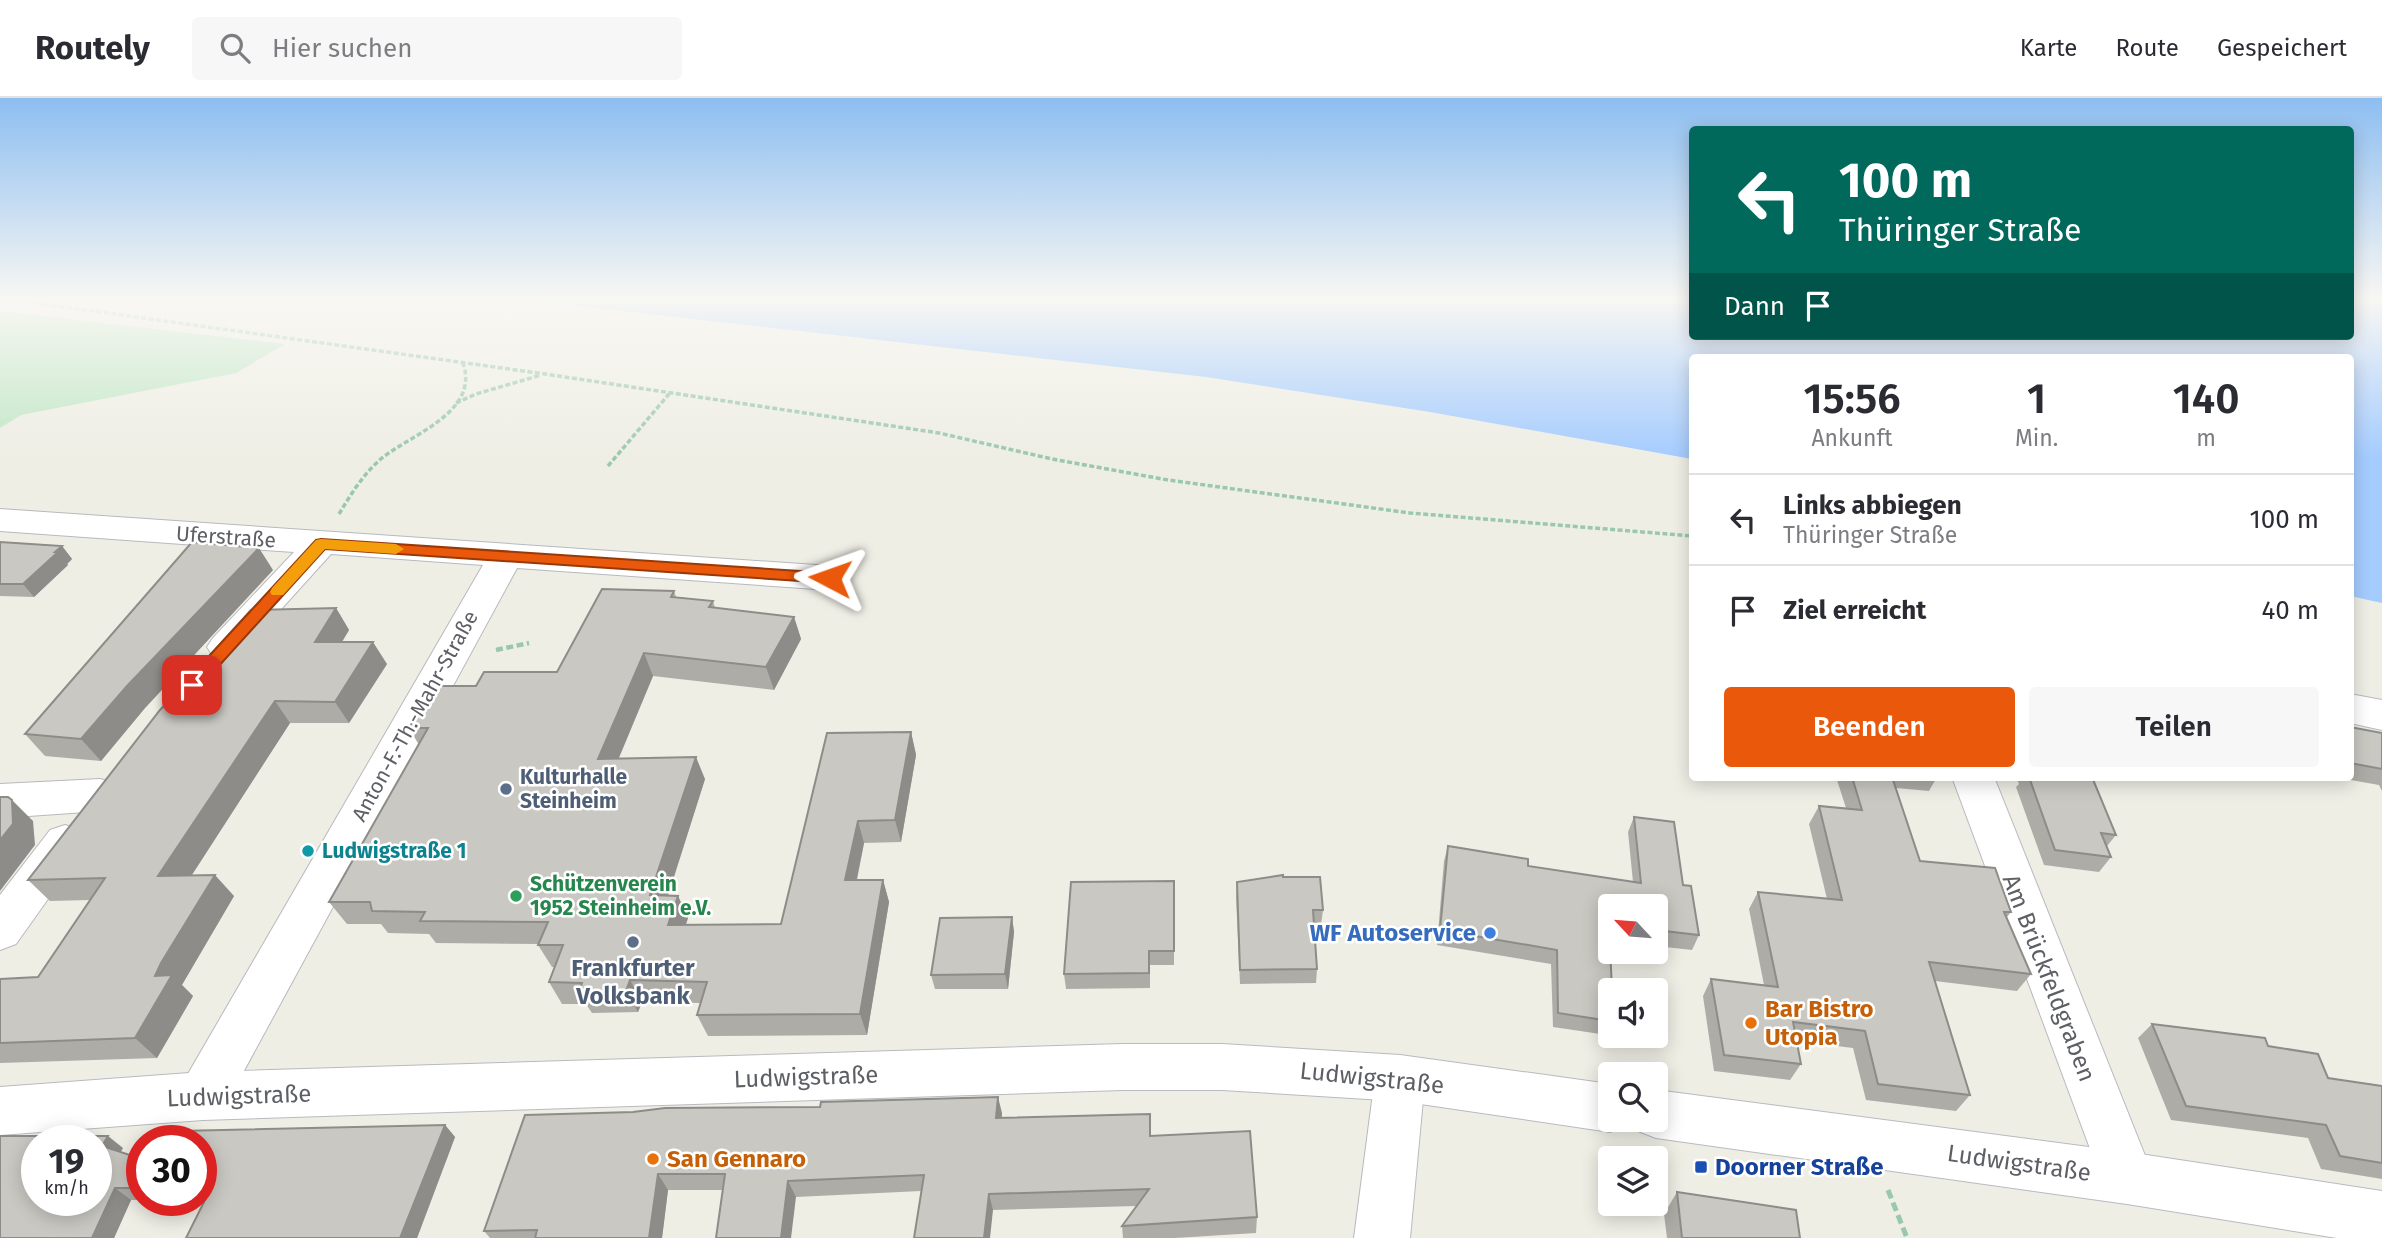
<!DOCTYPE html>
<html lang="de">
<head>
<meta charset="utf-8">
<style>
  :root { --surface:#fff; --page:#f7f7f7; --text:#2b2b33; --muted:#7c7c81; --line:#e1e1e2; --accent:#ea580c }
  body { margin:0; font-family:"Fira Sans",sans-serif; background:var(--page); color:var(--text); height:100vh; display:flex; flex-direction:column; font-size:26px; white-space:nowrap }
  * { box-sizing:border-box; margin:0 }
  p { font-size:23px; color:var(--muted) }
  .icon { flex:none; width:38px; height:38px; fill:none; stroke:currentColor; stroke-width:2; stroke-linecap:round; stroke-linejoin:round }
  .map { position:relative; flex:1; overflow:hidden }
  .drawer { position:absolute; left:1689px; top:256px; width:665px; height:427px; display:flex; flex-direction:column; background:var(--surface); border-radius:7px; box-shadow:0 4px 18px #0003 }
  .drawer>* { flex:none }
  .hud { position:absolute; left:1689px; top:28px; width:665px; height:214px; border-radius:7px; box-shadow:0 4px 18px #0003; background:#00695c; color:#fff; overflow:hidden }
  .needle { width:46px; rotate:296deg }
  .buttons { position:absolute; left:1598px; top:796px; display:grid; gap:14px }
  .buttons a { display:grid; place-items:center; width:70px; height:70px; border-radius:7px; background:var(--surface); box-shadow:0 4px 18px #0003; font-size:35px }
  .speed { position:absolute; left:21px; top:1027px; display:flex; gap:14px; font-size:35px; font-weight:700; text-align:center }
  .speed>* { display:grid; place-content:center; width:91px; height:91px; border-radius:50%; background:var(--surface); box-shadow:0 4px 18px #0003; line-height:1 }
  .speed small { font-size:18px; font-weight:400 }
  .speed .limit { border:10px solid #d22; background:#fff; color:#111 }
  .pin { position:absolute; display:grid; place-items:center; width:60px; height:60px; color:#fff; margin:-30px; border-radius:14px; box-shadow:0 4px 10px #0006 }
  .me { position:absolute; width:77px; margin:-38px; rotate:274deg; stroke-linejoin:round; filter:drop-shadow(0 0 5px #0008) }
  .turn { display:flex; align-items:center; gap:24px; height:147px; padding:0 35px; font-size:32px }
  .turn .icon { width:91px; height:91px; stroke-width:2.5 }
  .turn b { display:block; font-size:49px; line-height:60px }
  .then { display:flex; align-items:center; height:66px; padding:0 35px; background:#0003; gap:14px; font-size:26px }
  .eta { display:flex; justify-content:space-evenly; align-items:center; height:119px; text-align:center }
  .eta b { font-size:42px; font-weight:600; line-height:49px }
  .primary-button { display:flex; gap:14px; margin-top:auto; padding:14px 35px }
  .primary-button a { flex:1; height:80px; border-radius:7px; background:var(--accent); color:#fff; font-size:28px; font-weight:600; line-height:80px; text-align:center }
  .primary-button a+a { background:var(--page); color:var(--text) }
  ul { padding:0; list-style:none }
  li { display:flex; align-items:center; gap:21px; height:91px; padding:0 35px; border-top:2px solid var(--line) }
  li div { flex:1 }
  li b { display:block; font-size:26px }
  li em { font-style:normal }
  header { display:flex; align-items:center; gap:42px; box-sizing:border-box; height:98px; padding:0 35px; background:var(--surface); border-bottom:2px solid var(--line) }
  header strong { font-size:33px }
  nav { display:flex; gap:38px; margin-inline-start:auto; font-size:24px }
  .search { width:490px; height:63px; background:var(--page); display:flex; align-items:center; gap:18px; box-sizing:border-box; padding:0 24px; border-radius:7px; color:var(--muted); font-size:26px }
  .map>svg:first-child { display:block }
  .green { fill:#c1e7c6 }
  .water { fill:#a5ccff }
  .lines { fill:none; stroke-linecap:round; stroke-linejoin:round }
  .street-casing { stroke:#b7b9bf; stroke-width:2 }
  .secondary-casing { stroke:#b8bac1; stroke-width:2 }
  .path-far2 { stroke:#9ac8ad; stroke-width:3.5; stroke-dasharray:5 2.5; stroke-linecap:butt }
  .path-far1 { stroke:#9ac8ad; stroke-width:4.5; stroke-dasharray:7 3.5; stroke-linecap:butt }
  .path { stroke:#9ac8ad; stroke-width:5; stroke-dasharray:9 4.5; stroke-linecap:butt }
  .street { fill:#fff; fill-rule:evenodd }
  .secondary { fill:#fff; fill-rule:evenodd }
  .wall { fill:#aeaca7 }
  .shaded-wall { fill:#8d8c88 }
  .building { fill:#cac8c2; stroke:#8d8c88; stroke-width:2; fill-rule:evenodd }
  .route { fill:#ea580c; stroke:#983908; stroke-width:2 }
  .slow { fill:#f59e0b }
  .service-dot { fill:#5c6f8a; stroke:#fff; stroke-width:2.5 }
  .culture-dot { fill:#0f9aa8; stroke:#fff; stroke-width:2.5 }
  .leisure-dot { fill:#2e9e5b; stroke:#fff; stroke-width:2.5 }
  .shop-dot { fill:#3f7fe0; stroke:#fff; stroke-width:2.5 }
  .food-dot { fill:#e8710a; stroke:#fff; stroke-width:2.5 }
  .transit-dot { fill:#1a4fb4; stroke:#fff; stroke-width:2.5 }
  .labels { text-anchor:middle; stroke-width:5; stroke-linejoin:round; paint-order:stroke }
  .street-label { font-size:21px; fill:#5d5f65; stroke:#fff }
  .service-label { font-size:21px; font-weight:bold; fill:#4e5e75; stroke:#fff; text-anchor:start }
  .culture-label { font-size:21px; font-weight:bold; fill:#0d838f; stroke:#fff; text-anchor:start }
  .leisure-label { font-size:21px; font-weight:bold; fill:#27864d; stroke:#fff; text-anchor:start }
  .near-shop-label { font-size:24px; font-weight:bold; fill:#366cbe; stroke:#fff; text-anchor:end }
  .near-service-label { font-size:24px; font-weight:bold; fill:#4e5e75; stroke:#fff }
  .near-street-label { font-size:24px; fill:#5d5f65; stroke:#fff }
  .near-food-label { font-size:24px; font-weight:bold; fill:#c56008; stroke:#fff; text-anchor:start }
  .near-transit-label { font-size:24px; font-weight:bold; fill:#164399; stroke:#fff; text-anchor:start }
</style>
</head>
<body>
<header>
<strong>Routely</strong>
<div class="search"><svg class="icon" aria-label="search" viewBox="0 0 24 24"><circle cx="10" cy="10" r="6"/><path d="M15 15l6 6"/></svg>Hier suchen</div>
<nav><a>Karte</a><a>Route</a><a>Gespeichert</a></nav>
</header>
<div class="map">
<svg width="2382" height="1140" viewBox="0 0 2382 1140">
  <rect width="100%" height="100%" fill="#efeee5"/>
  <path class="green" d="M0,213L285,246L236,275L21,317L0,330Z"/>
  <path class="water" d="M508,200H1692V238H2350V200H2382V505L2350,498V259H1692V361L1430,314L1206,279Z"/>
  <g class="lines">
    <defs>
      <g id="street">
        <path d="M0,411L830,468L843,472L848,480L843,488L830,492L517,470L221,1015L203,1022L185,1015L177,998L185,981L483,467L331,456L239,558L226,562L213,558L207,549L213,540L294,454L0,433Z"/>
        <path d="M2350,596L2382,602V632L2350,625Z"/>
        <path d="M1952,679H1994L2154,1080L2146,1099L2127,1106L2108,1099Z"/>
        <path d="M100,681L115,685L121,697L115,709L100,713L0,720V686Z"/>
        <path d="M65,727L80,732L87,744L80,756L16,846L0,852V797L50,732Z"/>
        <path d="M1400,957L1418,963L1425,980L1410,1140H1354L1375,980L1382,963Z"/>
      </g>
      <g id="secondary">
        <path d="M1122,946H1222L1400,957L1610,986V1022H1630L1628,1027L1610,1034L1400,1003L1222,992H1122L203,1022L0,1037V989L203,974Z"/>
        <path d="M1656,992L2127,1054L2382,1093V1140H2337L2127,1106L1656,1040L1638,1033L1633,1022H1656Z"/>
      </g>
    </defs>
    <use href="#street" class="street-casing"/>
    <use href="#secondary" class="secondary-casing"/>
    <g class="path-far2">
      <path d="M0,200L545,276L939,335L1052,361L1168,382L1410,415L1692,438"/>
      <path d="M456,305L476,296L541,277"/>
      <path d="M608,368L669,296"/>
      <path d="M339,416C351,396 364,375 382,360C412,336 480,314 463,265"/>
    </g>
    <path class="path-far1" d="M496,552L529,545"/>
    <path class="path" d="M1888,1092L1907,1140"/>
    <use href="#street" class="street"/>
    <use href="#secondary" class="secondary"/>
  </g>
  <g class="wall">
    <path d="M0,444L62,448L72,461L67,466L68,467L34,499L0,498Z"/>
    <path d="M273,472L145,610L101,663L45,658L25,636Z"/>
    <path d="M674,493L676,499L713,503L715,510L794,519L801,541L774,592L653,578L619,660L705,681L668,798H678L688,820L686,827L781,826L911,634L916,657L901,744L864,745L857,782H883L889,804L867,937L708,938L697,917L701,905L642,904L638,914L592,915L586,906H562L549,884L555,869H552L538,847L539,846L436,845L429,836L388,835L381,826H347L329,804L419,647L409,630L476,588L557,574Z"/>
    <path d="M336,510L349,532L342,544L387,566L349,625H290L191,778L234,798L182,886V887L193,898L157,960L0,965V881L38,879L90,802L50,803L28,782Z"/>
    <path d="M2350,629L2382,635V693L2379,687L2334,679H2350Z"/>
    <path d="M1836,679H1937L1929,693L1896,690L1920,763L2011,814L2007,819L2031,876L2017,893L1935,883L1970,997L1956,1013L1866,1002L1853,950L1796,943L1801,966L1790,982L1714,973L1703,898L1711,881L1764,887L1749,811L1758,794L1827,801L1809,726L1819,708L1846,710Z"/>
    <path d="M2016,679H2092L2116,737L2107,748L2111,759L2099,774L2044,767L2016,689L2019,686Z"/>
    <path d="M1634,719L1683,787L1699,837L1692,852L1656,848V808H1610V931L1607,937L1553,929L1551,866L1437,847L1444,763L1448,748L1528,768L1633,784L1628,734Z"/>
    <path d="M1283,779L1323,812L1321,827H1314L1317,871L1316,885L1240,886L1236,799L1237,784Z"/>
    <path d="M1174,783V867H1150V890L1066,891L1064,876Z"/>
    <path d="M1012,819L1014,834L1008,891H935L931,877Z"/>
    <path d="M2152,926L2268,948L2328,980L2382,988V1081L2321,1071L2308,1040L2171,1022L2138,940Z"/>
    <path d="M1002,1015V1020L1151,1038L1257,1119L1256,1135L1175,1140H1123L1122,1128L1137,1108L993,1112L921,1093L796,1099L723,1092H668L662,1140H490L484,1133L525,1017Z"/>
    <path d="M445,1027L455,1039L417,1140H186L206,1100H201V1043Z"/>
    <path d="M123,1050L120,1054L142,1061V1102H131L114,1140H0Z"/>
    <path d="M1677,1094L1800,1140H1667L1664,1116Z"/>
  </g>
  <g class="shaded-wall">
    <path d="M62,448L72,461L67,466L68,467L34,499L23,486Z"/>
    <path d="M259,450L273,472L145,610L101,663L81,641L127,588Z"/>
    <path d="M336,510L349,532L329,565L315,544Z"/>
    <path d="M794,519L801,541L774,592L766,569Z"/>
    <path d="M373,544L387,566L349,625L335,604Z"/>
    <path d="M644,555L653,578L609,683L598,661Z"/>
    <path d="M275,603L290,625L177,800L158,778Z"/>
    <path d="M911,634L916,657L901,744L895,722Z"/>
    <path d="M696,659L705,681L661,819L650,797Z"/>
    <path d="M12,702L33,723L35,747L0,793V742Z"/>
    <path d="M858,723L864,745L852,804L845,782Z"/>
    <path d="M215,777L234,798L182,887L193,898L157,960L135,940L155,878L161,865Z"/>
    <path d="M883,782L889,804L867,937L860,916Z"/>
    <path d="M678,798L688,820L678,848L668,827Z"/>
    <path d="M1012,819L1014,834L1008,891L1005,876Z"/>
    <path d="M630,882L642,904L638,914L626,893Z"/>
    <path d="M998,999L1002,1015L1000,1037L996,1020Z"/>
    <path d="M445,1027L455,1039L417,1140H400Z"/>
    <path d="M108,1038L123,1050L117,1060L102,1048Z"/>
    <path d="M658,1076L668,1092L662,1140H649Z"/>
    <path d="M788,1083L796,1099L791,1140H781Z"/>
    <path d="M115,1090L131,1102L114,1140H92Z"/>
    <path d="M989,1096L993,1112L990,1140H984Z"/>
  </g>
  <g class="building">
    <path d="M0,444L62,448L55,454H58L23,486H0Z"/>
    <path d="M192,444L259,450L127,588L81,641L25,636Z"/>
    <path d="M602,491L674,493L671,499L713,503L709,509L794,519L766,569L644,555L598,661L696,659L650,797L678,798L668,827L781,826L827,635L911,634L895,722L858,723L845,782H883L860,916L697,917L707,884L630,882L626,893L579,894L582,885L549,884L563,847H538L548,824L420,823L425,814L372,813L370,804H329L428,630H409L434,588H476L484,574H557Z"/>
    <path d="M336,510L315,544H373L335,604L275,603L158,778L215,777L161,865L155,878L172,877L135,940L0,945V881L38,879L105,780L28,782L160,612L251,512Z"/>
    <path d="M2350,629L2382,635V671L2350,665Z"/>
    <path d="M1852,679H1892L1920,763L1995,770L2011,814H2004L2031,876L1929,864L1970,997L1878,986L1865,933L1793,924L1801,966L1724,957L1711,881L1778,889L1758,794L1842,802L1819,708L1862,712Z"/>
    <path d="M2029,679H2092L2116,737L2101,735L2111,759L2055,752Z"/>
    <path d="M0,699H8L12,702L13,726L0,742Z"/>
    <path d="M1634,719L1674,724L1683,787L1691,788L1699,837L1656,832V808H1610V827H1609L1612,892H1610V923L1558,915L1557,852L1440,832L1448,748L1528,761V768L1641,785Z"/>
    <path d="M1283,777V779H1320L1323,812H1313L1317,871L1240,872L1237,784Z"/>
    <path d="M1174,783V853H1149V875L1064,876L1071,784Z"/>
    <path d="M1012,819L1005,876L931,877L940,820Z"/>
    <path d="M2152,926L2265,940L2268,948L2318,956L2328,980L2382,988V1065L2340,1058L2326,1027L2186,1008Z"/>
    <path d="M998,999L996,1020L1150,1016V1038L1250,1033L1257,1119L1122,1128L1149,1091L989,1096L984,1140H914L924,1077L788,1083L781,1140H716L725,1076H658L649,1140H535L537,1132L484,1133L525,1017L633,1014L665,1010L820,1009L821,1004Z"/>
    <path d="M445,1027L400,1140H186L212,1088H201V1043H173L178,1033Z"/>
    <path d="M0,1038H108L102,1048L142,1061V1090H115L92,1140H0ZM37,1043H96V1102H37Z"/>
    <path d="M1677,1094L1796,1112L1800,1140H1682Z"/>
  </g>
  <linearGradient id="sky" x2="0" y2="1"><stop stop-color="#8dbef1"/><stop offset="0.56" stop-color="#f8f7f3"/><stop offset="1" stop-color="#f8f7f3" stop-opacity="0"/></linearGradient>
  <rect width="2382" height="359" fill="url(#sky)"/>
  <path class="route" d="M321,441L830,475L837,480L830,485L325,451L198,591H186L184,587L186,583L316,442Z"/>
  <path class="slow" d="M321,441L396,446L404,451L396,456L325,451L283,497H272L270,494L272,490L316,442Z"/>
  <g class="service-dot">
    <circle cx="506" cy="691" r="7"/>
    <circle cx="633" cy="844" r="7"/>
  </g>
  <circle class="culture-dot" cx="308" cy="753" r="7"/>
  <circle class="leisure-dot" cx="516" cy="798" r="7"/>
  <circle class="shop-dot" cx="1490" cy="835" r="7"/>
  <g class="food-dot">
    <circle cx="1751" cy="925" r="7"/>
    <circle cx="653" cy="1061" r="7"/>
  </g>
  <rect class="transit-dot" x="1694" y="1062" width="14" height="14" rx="3.5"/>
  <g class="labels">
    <g class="street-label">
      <text transform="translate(226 439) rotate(4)" y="7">Uferstraße</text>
      <text transform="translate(415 618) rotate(-61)" y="7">Anton-F.-Th.-Mahr-Straße</text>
    </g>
    <g class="service-label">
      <text x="520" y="686">Kulturhalle<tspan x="520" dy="24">Steinheim</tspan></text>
    </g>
    <g class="culture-label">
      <text x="322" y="760">Ludwigstraße 1</text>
    </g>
    <g class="leisure-label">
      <text x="530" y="793">Schützenverein<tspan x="530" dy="24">1952 Steinheim e.V.</tspan></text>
    </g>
    <g class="near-shop-label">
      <text x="1476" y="843">WF Autoservice</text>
    </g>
    <g class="near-service-label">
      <text x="633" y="878">Frankfurter<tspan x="633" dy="28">Volksbank</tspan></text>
    </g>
    <g class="near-street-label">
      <text transform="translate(2049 880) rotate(69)" y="8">Am Brückfeldgraben</text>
      <text transform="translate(806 979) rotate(-2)" y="8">Ludwigstraße</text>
      <text transform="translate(1372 980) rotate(6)" y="8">Ludwigstraße</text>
      <text transform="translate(239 998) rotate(-2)" y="8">Ludwigstraße</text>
      <text transform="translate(2019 1065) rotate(8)" y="8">Ludwigstraße</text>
    </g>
    <g class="near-food-label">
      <text x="1765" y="919">Bar Bistro<tspan x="1765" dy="28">Utopia</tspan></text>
      <text x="667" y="1069">San Gennaro</text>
    </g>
    <g class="near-transit-label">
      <text x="1715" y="1077">Doorner Straße</text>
    </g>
  </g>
</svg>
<div class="buttons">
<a><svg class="needle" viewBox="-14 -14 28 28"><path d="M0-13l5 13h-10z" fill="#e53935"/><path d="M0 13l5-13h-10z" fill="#7c7c81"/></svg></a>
<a><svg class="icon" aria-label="sound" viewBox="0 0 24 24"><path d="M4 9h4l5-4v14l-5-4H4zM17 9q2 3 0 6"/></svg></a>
<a><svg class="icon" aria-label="search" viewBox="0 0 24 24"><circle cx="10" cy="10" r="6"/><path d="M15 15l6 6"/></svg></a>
<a><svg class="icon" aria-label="layers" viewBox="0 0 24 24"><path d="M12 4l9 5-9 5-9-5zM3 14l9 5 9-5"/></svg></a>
</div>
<div class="speed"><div>19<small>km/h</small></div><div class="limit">30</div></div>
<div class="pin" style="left:192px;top:587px;background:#d93025"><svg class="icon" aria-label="arrive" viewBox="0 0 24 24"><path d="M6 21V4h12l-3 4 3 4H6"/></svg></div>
<svg class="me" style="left:830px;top:480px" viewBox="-20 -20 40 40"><path d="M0-17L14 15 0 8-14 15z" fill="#ea580c" stroke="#fff" stroke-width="4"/></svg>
<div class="hud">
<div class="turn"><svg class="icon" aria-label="left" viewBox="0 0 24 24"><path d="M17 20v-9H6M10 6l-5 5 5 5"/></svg><div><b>100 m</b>Thüringer Straße</div></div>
<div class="then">Dann<svg class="icon" aria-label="arrive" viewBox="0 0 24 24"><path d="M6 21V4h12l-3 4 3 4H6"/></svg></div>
</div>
<section class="drawer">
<div class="eta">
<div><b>15:56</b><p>Ankunft</p></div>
<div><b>1</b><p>Min.</p></div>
<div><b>140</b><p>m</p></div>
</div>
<ul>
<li><svg class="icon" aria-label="left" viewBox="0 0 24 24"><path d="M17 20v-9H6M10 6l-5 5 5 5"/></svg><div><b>Links abbiegen</b><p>Thüringer Straße</p></div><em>100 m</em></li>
<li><svg class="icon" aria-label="arrive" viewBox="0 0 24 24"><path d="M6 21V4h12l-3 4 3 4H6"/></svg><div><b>Ziel erreicht</b></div><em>40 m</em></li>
</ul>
<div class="primary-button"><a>Beenden</a><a>Teilen</a></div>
</section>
</div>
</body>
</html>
